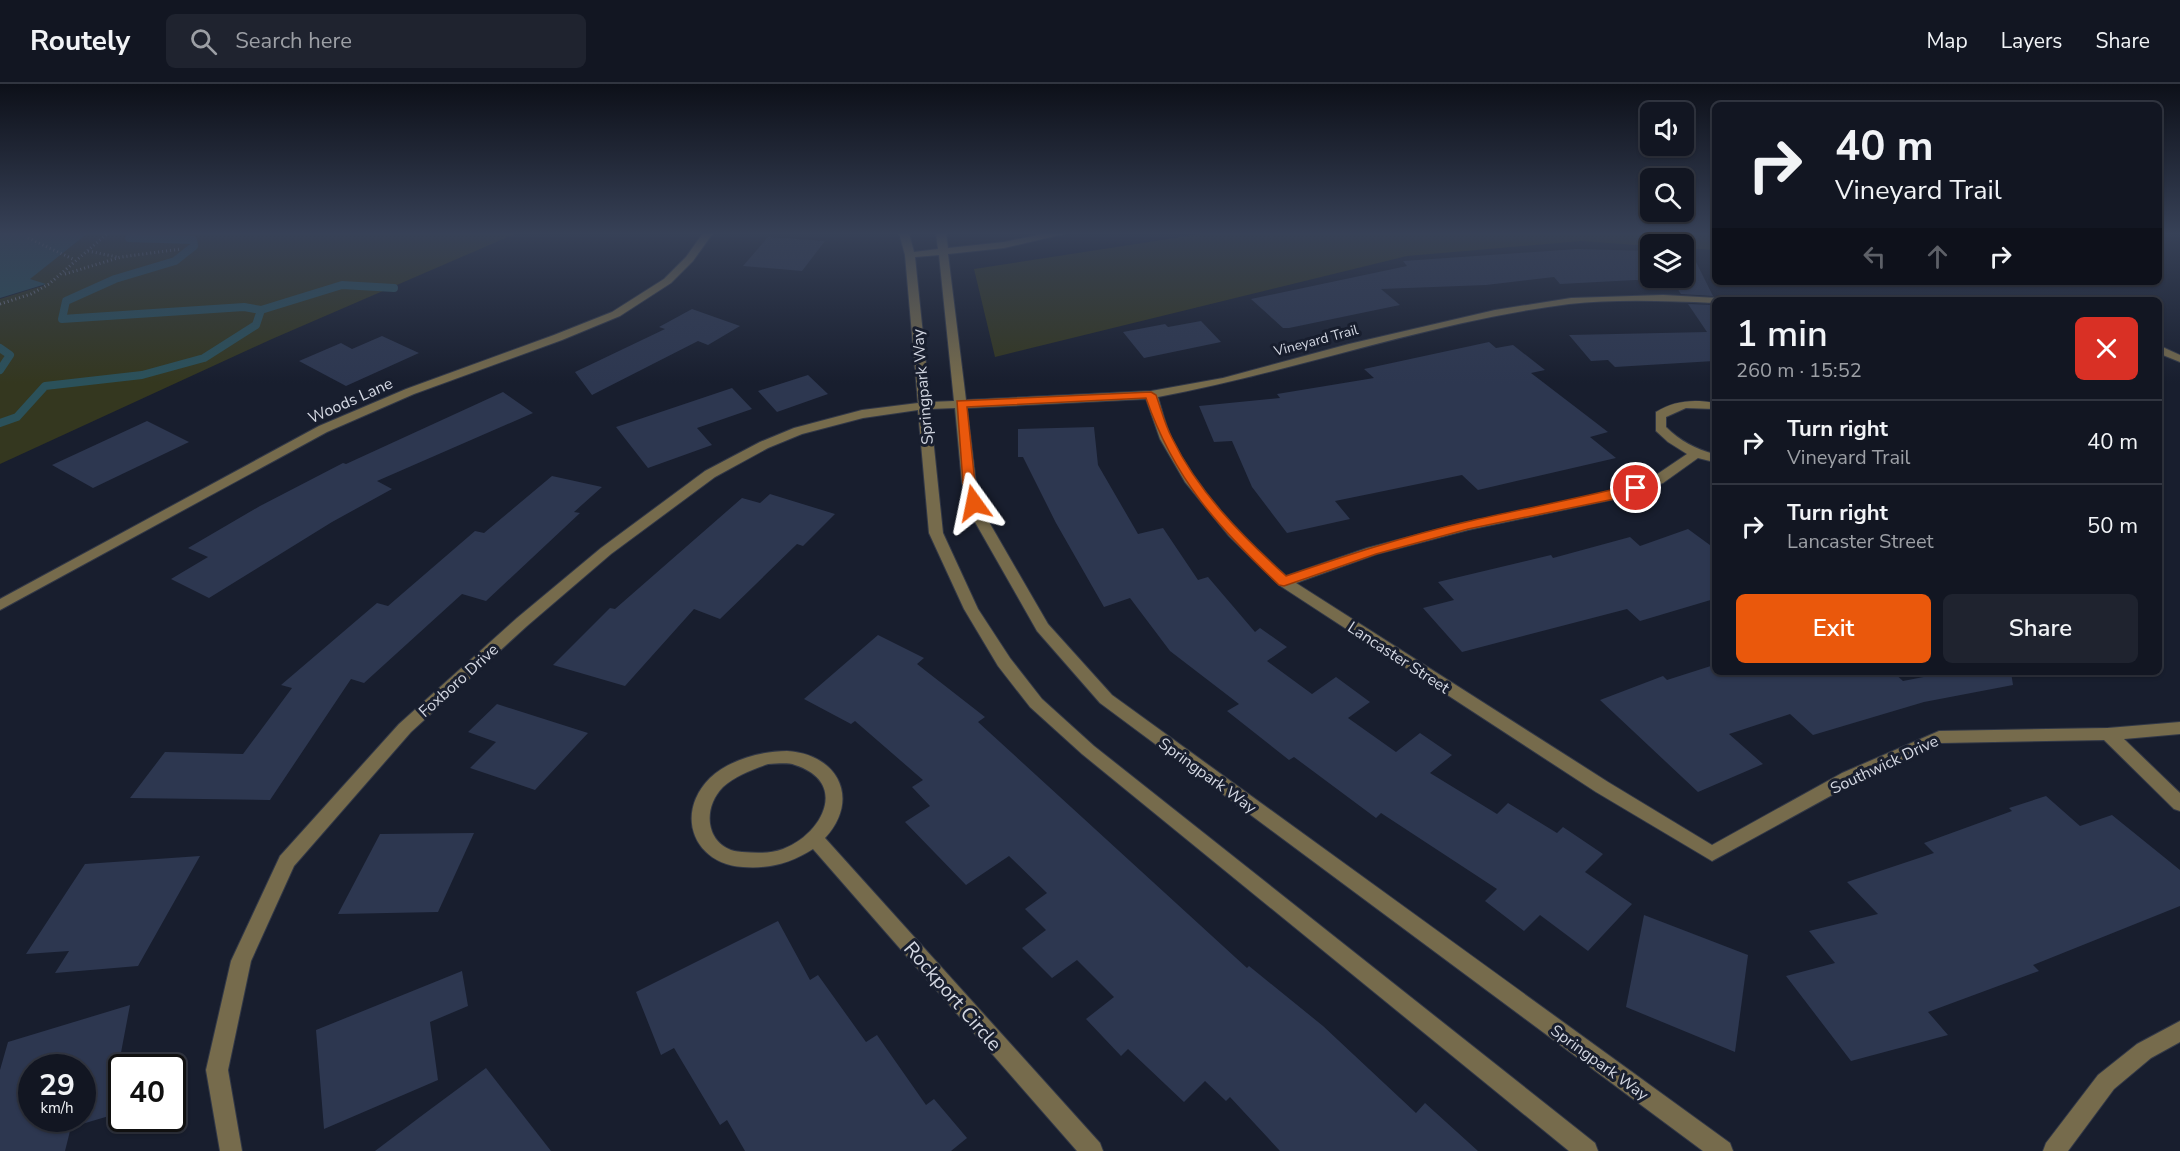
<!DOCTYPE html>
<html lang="en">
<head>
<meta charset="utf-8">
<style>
  :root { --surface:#121622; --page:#1f232f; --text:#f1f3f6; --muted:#9c9fa5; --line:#313540; --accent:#ea580c }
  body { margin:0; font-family:"Nunito Sans",sans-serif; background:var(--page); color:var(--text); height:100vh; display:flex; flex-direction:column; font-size:22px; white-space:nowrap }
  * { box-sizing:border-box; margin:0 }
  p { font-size:20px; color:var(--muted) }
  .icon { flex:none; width:33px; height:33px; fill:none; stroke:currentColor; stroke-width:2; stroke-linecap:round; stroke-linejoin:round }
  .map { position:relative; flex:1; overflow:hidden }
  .sheet { position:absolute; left:1712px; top:213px; width:450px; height:378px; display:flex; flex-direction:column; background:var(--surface); border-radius:9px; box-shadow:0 2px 4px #0004,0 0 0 2px var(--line) }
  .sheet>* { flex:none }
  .top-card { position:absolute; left:1712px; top:18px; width:450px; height:183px; border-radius:9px; box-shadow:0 2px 4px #0004,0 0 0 2px var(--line); background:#121622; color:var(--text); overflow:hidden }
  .fabs { position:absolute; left:1640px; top:18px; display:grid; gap:12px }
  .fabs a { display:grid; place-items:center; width:54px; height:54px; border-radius:9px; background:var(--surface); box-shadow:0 2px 4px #0004,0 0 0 2px var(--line); font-size:30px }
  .speed { position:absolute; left:18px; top:970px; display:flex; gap:12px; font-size:30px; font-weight:700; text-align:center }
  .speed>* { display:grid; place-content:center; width:78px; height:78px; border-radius:50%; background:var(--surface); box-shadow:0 2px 4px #0004,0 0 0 2px var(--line); line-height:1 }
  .speed small { font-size:15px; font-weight:400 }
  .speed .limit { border:3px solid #111; border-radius:9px; background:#fff; color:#111 }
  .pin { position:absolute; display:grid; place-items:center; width:51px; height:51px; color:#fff; margin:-26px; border:3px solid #fff; border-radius:50%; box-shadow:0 2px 6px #0007 }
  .me { position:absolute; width:66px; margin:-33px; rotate:348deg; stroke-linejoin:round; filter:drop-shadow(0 0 4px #0008) }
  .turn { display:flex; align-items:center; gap:21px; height:126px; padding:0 24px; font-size:27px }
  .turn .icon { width:78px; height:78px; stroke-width:2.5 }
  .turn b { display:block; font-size:42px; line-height:51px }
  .lanes { display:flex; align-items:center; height:57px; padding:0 24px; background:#0003; justify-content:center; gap:30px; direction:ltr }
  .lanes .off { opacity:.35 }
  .round { display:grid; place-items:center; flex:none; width:63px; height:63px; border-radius:9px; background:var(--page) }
  .overview { display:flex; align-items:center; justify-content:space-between; height:102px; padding:0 24px }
  h1 { font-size:36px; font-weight:600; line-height:45px }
  .button { display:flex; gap:12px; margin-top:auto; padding:12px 24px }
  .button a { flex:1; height:69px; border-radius:9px; background:var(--accent); color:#fff; font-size:24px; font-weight:600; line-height:69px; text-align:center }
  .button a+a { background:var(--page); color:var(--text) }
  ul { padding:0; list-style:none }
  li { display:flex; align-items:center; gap:18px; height:84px; padding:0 24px; border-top:2px solid var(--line) }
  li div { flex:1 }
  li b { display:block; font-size:22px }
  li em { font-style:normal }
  header { display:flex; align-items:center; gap:36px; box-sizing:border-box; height:84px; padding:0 30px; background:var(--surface); border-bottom:2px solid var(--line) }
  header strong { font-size:28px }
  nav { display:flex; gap:33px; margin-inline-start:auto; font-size:21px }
  .search { width:420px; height:54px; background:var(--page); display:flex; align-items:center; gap:15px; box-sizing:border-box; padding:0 21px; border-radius:9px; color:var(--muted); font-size:22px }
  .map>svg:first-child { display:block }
  .green { fill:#34371f }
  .water { fill:#2b515a }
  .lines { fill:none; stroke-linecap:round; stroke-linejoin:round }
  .stream { stroke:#2b515a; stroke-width:8 }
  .building { fill:#2d3750 }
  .minor-casing { stroke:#323847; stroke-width:2 }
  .path { stroke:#797e8b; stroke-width:3; stroke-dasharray:1 3; stroke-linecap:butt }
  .minor { fill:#766b4c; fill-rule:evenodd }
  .route { fill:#ea580c; stroke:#983908; stroke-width:1.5 }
  .labels { text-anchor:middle; stroke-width:6; stroke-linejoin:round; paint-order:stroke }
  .far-street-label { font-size:14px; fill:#d3d7e2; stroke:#181e2e }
  .street-label { font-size:16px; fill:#d3d7e2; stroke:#181e2e }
  .near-street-label { font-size:20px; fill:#d3d7e2; stroke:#181e2e }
</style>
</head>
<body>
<header>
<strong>Routely</strong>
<div class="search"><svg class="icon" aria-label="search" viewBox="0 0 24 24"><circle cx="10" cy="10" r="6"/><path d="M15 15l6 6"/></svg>Search here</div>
<nav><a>Map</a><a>Layers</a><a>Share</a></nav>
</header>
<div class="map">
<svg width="2180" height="1067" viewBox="0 0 2180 1067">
  <rect width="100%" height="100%" fill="#181e2e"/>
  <g class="green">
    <path d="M88,149H517L272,255L0,380V215L45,201L29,195Z"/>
    <path d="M1207,149H1714V166L1683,164V160L1650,162L1581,157L1407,172L995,273L974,185Z"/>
  </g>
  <path class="water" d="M0,149H88L30,195L46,200L0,214Z"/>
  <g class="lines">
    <g class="stream">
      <path d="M261,226L342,201L394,204"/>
      <path d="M0,264L10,271L0,286"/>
      <path d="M0,339L17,333L45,302L142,291L204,274L256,241L261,226L244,223L62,235L66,217L115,195L175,177L194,162L193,156L129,154L137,149"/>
    </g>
  </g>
  <g class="building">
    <path d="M768,153L825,157L802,187L743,182Z"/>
    <path d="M1577,165L1650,167V194H1683V168H1691L1713,212L1681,210L1672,197L1635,196L1560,200L1554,193L1486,201L1381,205L1400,221L1289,244H1283L1251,215L1407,182L1403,177Z"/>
    <path d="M1688,220L1714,221V277L1615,283L1608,276L1591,277L1569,251L1707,248Z"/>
    <path d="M692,225L740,242L708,261L698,257L592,311L575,288L665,245L659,243Z"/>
    <path d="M1201,237L1221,258L1144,274L1123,248L1165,240L1168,243Z"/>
    <path d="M382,252L419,269L346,302L299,277L341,259L352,265Z"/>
    <path d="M1489,258L1496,264L1513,261L1545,286L1531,289L1608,348L1590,353L1616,374L1478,406L1462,391L1335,417L1350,435L1287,449L1252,403L1232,357L1214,358L1199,322L1280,314L1277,310L1374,294L1364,285Z"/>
    <path d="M808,291L828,310L777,328L758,307Z"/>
    <path d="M732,304L752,325L697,344L712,361L648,384L616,343Z"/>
    <path d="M503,308L533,329L377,397L392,405L332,438L209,514L171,495L208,473L188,464L260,422L343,379L346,380Z"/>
    <path d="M147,337L189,358L93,404L52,381Z"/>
    <path d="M1094,343L1098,381L1138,450L1163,444L1198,496L1208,493L1255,548L1260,544L1287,563L1267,577L1312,610L1336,593L1370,618L1348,634L1396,668L1420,649L1452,671L1430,689L1497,730L1508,719L1557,749L1563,743L1603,770L1585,788L1632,820L1588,867L1540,831L1524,847L1485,817L1497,805L1381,729L1376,734L1294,673L1289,676L1227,627L1239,620L1170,567L1130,514L1104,523L1056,439L1023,373H1018V345Z"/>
    <path d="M552,392L602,403L574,428L580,429L486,517L462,510L364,599L351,595L270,716L130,714L165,668L243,670L292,604L281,601L377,519L388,522L475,447L484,449Z"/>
    <path d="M770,410L835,430L803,462L797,460L720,535L694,525L625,602L553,581L610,524L615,525L742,414L760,419Z"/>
    <path d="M1688,445L1714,464V515L1640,537L1627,525L1462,568L1423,524L1454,516L1438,498L1551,471L1553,474L1630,453L1640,462Z"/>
    <path d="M878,551L924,574L917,580L985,633L978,638L1247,884L1249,882L1323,942L1416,1029L1425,1019L1478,1067H1280L1230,1013L1226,1017L1205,997L1184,1018L1128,965L1121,972L1086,935L1114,913L1077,876L1052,894L1022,864L1046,846L1025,825L1047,809L1009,772L966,801L905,738L930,722L912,703L923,696L855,637L851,640L804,615Z"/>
    <path d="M1714,581V588H1893L1903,597L1949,588H2011L2013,601L1924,618L1813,651L1790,630L1729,650L1763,680L1698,708L1600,616L1663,592L1667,596Z"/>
    <path d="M497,620L588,649L535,706L470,684L496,658L468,648Z"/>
    <path d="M2046,712L2080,742L2112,731L2180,786V822L2033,881L2039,887L1928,928L1948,951L1851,977L1786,892L1835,879L1809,847L1878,830L1847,798L1934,769L1924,759L2012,727L2009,724Z"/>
    <path d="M474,749L438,828L338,830L380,750Z"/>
    <path d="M200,772L138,882L55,889L69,867L26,870L85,780Z"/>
    <path d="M1644,831L1748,871L1735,968L1626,923Z"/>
    <path d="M778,837L810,896L818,891L866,958L877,951L926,1021L934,1015L967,1054L951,1067H745L727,1036L720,1041L674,964L661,971L636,908Z"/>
    <path d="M462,887L468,922L430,938L438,996L324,1045L316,946Z"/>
    <path d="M130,921L109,1032L82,1040V984H32V1035H73L65,1067H0V986L8,958Z"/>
    <path d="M486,984L551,1067H375L424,1030Z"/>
  </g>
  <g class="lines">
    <defs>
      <g id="minor">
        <path d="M703,149H713L693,177L671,199L620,232L562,256L414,310L327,348L0,526V515L319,342L406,305L554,251L612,228L664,195L686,173Z"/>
        <path d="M899,149H909L914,168L938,165L936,149H946L948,164L1004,158L1047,149H1068L1004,164L948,170L966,316L1151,307L1223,294L1349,260L1495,226L1571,214L1663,211L1718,214L1719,216H1714V219C1666,217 1616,215 1569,220C1429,238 1296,287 1158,313C1162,326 1165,340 1171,353C1198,408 1242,452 1286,492L1367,464L1462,439L1612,408L1653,393L1687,370L1668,358L1656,347V328C1674,317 1693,315 1714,319V325L1686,324L1666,333V343C1680,357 1696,365 1714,370V378L1698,374L1663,399L1620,414L1468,446L1377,470L1296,499L1608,698L1712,761L1842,689L1939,647L2108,644L2180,638V650L2124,655L2180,709V727L2174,725L2104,656L1941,659L1854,699L1712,777L1596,708L1279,501L1229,452L1185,398L1160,355L1146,315L967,324L976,399L989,438L1048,540L1112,611L1730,1059L1733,1067H1703L1100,619L1037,547L975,438L962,399L955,324L930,325L943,449L978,525L1010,574L1042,615L1094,662L1595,1059L1598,1067H1569L1082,670L1030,623L998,582L964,525L929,449L918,326L863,334L802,350L768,364L715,393L611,470L527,542L411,648L294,782L251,877L228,986L242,1067H220L206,986L231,877L280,772L399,640L517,534L601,464L705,387L760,358L794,344L862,326L918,319L905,171ZM939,171L954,317L930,318L915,173Z"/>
        <path d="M2158,261L2180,271V278L2158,269Z"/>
        <path d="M787,667C838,670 861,715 825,754L1100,1059L1103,1067H1077L813,765C791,779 770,785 743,783C694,780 674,730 710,694C729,676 761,667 787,667ZM768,680C776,680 787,678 795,681C849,698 823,750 783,765C769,770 756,769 742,768C707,766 700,726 723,703C735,692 752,686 768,680Z"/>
        <path d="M2180,937V958L2151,974L2114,1005L2068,1067H2043L2046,1059L2098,991L2137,960Z"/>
      </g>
    </defs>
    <use href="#minor" class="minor-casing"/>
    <g class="path">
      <path d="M28,154L75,176"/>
      <path d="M88,167L117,173"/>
      <path d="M65,190L121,173L181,165"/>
      <path d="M0,220L31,210L49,200L108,149"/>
    </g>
    <use href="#minor" class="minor"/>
  </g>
  <linearGradient id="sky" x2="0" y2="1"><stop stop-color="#0d1019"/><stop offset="0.5" stop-color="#374157"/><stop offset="1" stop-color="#374157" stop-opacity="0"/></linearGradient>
  <rect width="2180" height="299" fill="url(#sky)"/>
  <path class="route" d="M1151,308L1156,311C1161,325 1165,341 1172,354C1198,408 1242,452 1286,492C1345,472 1405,452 1466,438C1523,425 1580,414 1636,400L1642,404L1619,414L1468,445L1376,470L1284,502L1279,501C1218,443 1174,395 1146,314L967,323L975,399L980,419L974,422L968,419L963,399L957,317Z"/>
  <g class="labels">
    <g class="far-street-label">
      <text transform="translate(1316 256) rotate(-15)" y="5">Vineyard Trail</text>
    </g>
    <g class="street-label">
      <text transform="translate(922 303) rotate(-95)" y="6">Springpark Way</text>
      <text transform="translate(350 316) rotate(-24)" y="6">Woods Lane</text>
      <text transform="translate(1399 573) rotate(33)" y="6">Lancaster Street</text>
      <text transform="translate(458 596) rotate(-42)" y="6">Foxboro Drive</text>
      <text transform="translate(1884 680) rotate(-25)" y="6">Southwick Drive</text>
      <text transform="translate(1208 691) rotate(36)" y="6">Springpark Way</text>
      <text transform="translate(1600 978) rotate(36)" y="6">Springpark Way</text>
    </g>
    <g class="near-street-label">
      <text transform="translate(953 912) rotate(49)" y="7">Rockport Circle</text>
    </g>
  </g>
</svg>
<div class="fabs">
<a><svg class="icon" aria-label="sound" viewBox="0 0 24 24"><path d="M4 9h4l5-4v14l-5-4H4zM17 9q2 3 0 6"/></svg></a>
<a><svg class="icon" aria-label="search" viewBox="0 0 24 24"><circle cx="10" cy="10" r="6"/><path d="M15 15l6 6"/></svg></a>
<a><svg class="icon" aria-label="layers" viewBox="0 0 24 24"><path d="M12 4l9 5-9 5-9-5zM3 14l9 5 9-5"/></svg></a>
</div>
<div class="speed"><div>29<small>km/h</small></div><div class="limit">40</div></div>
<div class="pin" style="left:1636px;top:404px;background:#d93025"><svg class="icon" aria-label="arrive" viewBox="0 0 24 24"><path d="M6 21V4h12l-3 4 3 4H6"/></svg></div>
<svg class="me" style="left:974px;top:419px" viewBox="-20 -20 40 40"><path d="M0-17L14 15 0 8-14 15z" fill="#ea580c" stroke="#fff" stroke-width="4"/></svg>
<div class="top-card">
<div class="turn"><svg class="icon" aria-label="right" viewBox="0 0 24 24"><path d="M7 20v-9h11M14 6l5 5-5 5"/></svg><div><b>40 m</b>Vineyard Trail</div></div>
<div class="lanes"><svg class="icon off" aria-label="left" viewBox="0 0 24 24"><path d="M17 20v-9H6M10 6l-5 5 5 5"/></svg><svg class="icon off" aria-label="ahead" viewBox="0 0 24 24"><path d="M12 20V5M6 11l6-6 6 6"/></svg><svg class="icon" aria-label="right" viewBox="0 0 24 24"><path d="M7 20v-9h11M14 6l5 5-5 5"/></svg></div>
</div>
<section class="sheet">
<div class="overview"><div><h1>1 min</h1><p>260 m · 15:52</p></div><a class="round" style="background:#d93025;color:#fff"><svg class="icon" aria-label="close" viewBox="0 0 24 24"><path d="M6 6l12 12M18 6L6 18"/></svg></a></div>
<ul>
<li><svg class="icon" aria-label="right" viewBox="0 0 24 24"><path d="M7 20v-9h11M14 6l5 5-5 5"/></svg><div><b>Turn right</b><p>Vineyard Trail</p></div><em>40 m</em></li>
<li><svg class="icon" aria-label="right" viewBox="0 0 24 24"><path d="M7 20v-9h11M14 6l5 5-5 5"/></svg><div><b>Turn right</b><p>Lancaster Street</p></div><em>50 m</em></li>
</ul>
<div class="button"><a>Exit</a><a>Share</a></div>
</section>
</div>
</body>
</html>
